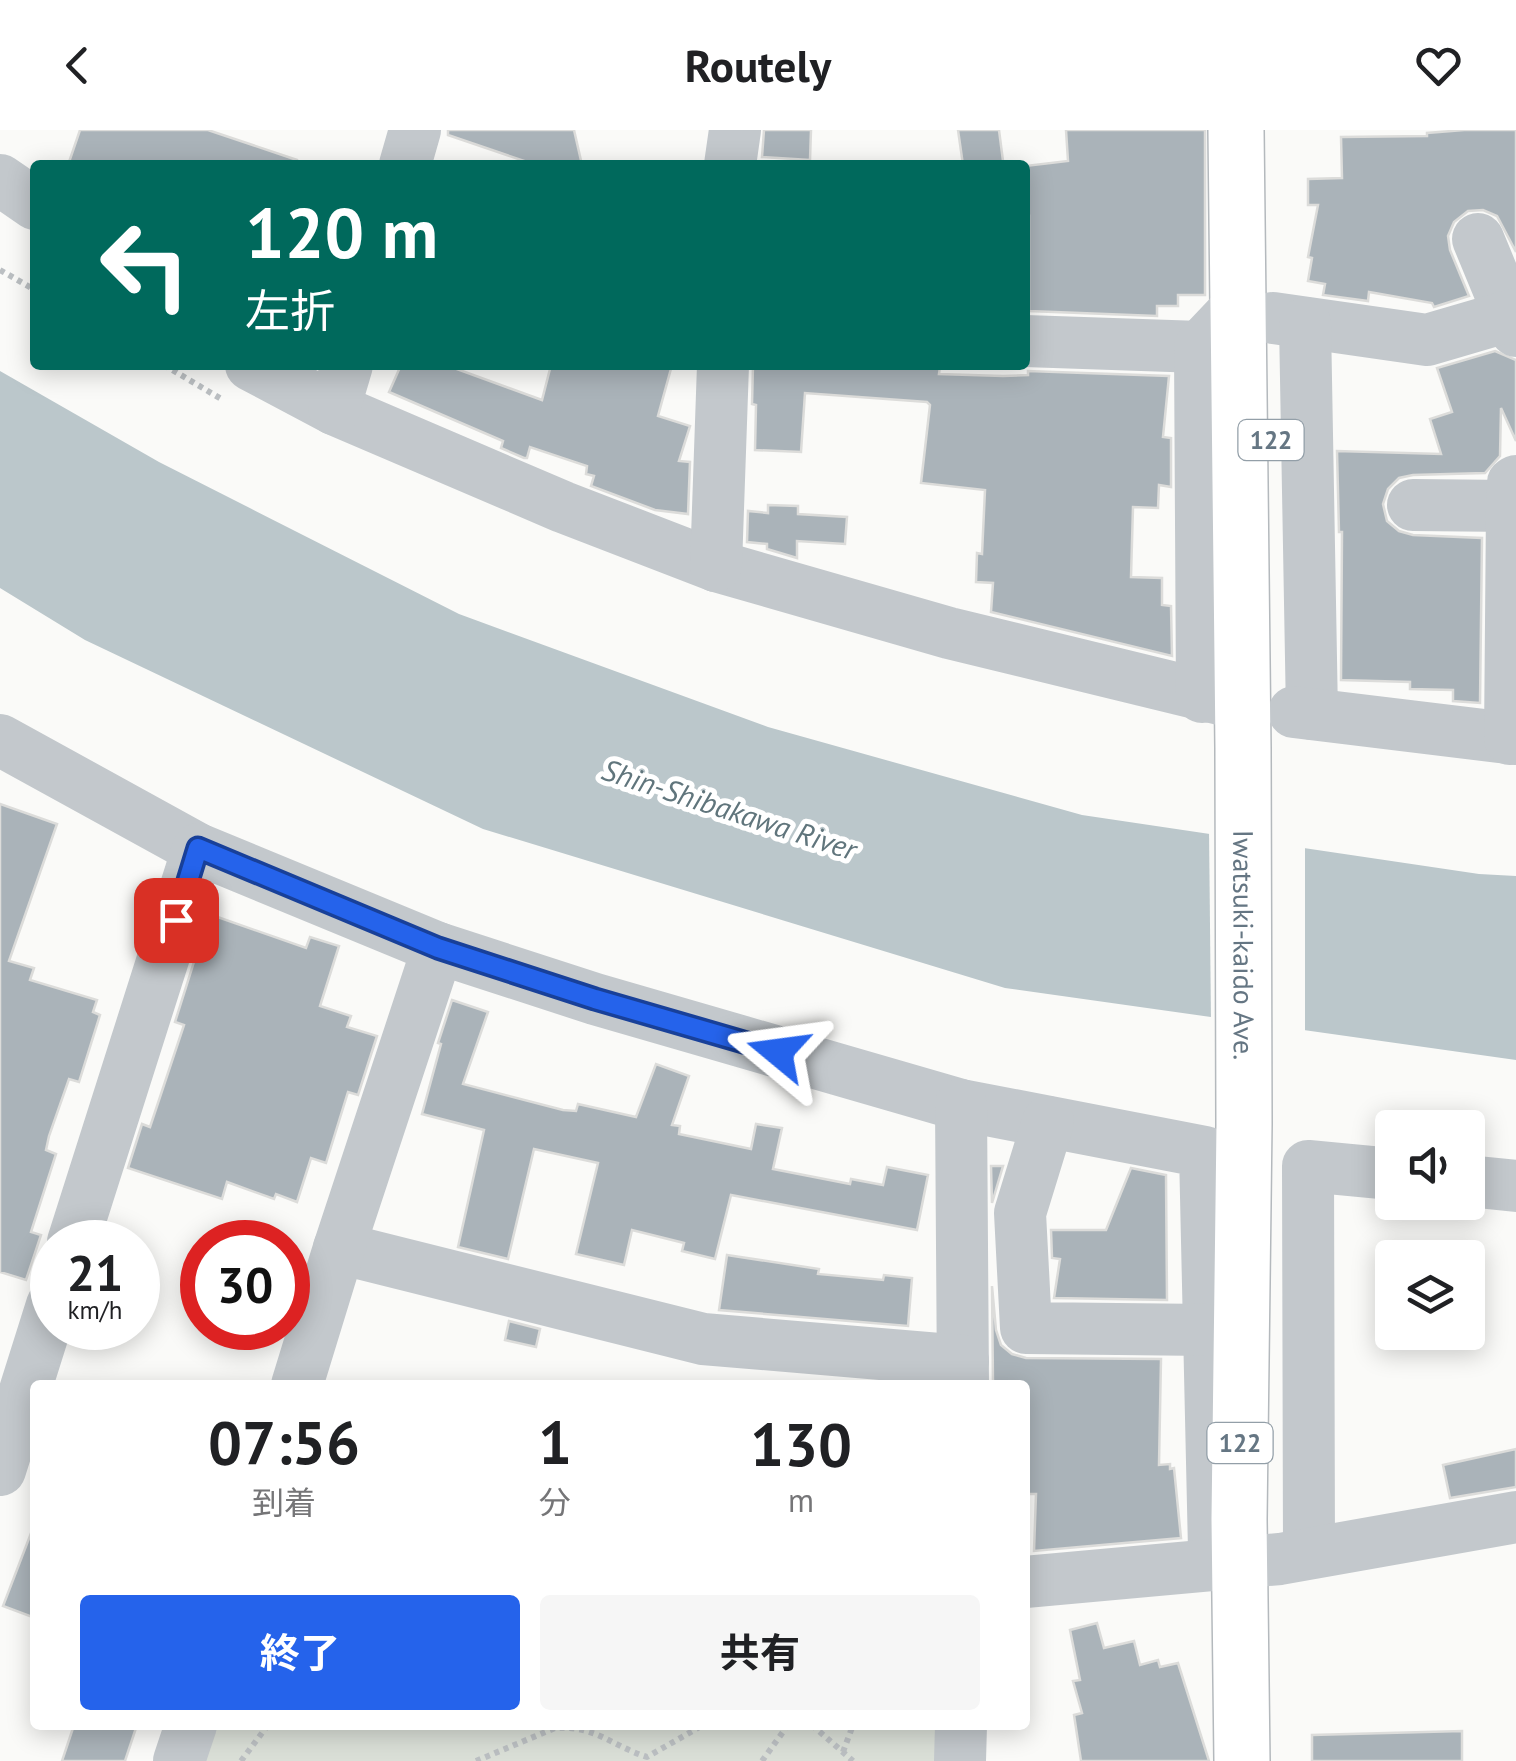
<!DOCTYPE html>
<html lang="ja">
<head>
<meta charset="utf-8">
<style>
  :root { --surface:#fff; --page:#f6f6f6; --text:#202124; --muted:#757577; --accent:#2563eb }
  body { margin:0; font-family:"PT Sans","Noto Sans JP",sans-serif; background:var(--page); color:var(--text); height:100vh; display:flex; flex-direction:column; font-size:38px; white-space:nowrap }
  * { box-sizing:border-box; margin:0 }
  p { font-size:32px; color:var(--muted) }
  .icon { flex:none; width:55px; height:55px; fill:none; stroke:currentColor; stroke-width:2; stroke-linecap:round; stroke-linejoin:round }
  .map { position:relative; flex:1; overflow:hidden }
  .drawer { position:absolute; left:30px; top:1250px; width:1000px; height:350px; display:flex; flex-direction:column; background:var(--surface); border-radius:10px; box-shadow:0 5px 25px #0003 }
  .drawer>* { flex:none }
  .guide { position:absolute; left:30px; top:30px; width:1000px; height:210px; border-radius:10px; box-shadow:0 5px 25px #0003; background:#00695c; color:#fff; overflow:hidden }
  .tools { position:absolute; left:1375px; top:980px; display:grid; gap:20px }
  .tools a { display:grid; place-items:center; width:110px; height:110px; border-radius:10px; background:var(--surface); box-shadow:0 5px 25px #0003; font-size:50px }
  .speed { position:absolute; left:30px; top:1090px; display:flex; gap:20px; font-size:50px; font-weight:700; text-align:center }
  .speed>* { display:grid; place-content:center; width:130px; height:130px; border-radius:50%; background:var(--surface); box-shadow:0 5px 25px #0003; line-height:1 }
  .speed small { font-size:25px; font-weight:400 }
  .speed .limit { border:15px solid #d22; background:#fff; color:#111 }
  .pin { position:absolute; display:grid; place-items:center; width:85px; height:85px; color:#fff; margin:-42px; border-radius:20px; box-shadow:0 5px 15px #0006 }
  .me { position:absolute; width:110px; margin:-55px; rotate:286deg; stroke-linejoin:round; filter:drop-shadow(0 0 8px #0008) }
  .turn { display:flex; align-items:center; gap:35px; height:210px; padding:0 50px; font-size:45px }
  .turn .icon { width:130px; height:130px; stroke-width:2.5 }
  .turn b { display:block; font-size:70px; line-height:85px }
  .eta { display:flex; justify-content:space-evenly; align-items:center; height:170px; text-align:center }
  .eta b { font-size:60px; font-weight:700; line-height:70px }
  .action { display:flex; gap:20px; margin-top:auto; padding:20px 50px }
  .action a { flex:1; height:115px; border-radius:10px; background:var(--accent); color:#fff; font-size:40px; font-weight:700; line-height:115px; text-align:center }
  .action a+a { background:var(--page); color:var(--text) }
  header { display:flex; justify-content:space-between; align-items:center; height:130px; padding:0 50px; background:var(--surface); font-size:45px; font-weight:700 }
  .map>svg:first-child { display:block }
  .green { fill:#dadfd7 }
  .water { fill:#bbc7cb }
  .pier { fill:#fafaf8 }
  .building { fill:#aab3b9; stroke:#dcdcda; stroke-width:2.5 }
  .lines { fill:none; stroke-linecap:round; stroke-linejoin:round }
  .highway-casing { stroke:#b4b9bd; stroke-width:58 }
  .path { stroke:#bbbfc2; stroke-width:6; stroke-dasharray:5 5; stroke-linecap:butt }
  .minor { stroke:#c3c8cc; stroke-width:52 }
  .highway { stroke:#fff; stroke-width:55 }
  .route-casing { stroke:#184099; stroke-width:25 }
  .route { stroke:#2563eb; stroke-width:18 }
  .labels { text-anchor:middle; stroke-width:10; stroke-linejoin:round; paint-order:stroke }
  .shield { fill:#fff; stroke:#939fa8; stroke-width:2.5 }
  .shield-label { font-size:25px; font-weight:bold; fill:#657683 }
  .street-label { font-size:28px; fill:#657683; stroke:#fff }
  .water-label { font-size:30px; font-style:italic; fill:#60757c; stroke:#fff }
</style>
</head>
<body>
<header><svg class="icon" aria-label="back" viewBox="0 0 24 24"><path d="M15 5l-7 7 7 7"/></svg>Routely<svg class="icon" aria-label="heart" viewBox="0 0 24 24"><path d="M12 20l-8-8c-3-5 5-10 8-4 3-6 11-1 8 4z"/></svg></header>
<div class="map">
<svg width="1516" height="1631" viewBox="0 0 1516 1631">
  <rect width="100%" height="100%" fill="#fafaf8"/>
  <path class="green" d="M209,1595H936V1631H197Z"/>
  <path class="water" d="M0,241L159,332L459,484L768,597L1082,685L1479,744L1516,746V930L1005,858L483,699L85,510L0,458Z"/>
  <path class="pier" d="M1209,699L1305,713V906L1211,892Z"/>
  <g class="building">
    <path d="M80,0H208L297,30V35H68Z"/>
    <path d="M448,0H574L582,35H536L448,5Z"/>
    <path d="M764,0H811L810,30L762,27Z"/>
    <path d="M958,0H999L1003,31L963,35Z"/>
    <path d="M1066,0H1205V165H1178V176H1157V186L1029,181V86L1025,87V36L1068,31Z"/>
    <path d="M1464,0H1516V122L1497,86L1483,80L1468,81L1454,92L1448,106L1450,120L1469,166L1434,177L1432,173L1369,162L1368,171L1323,165L1325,154L1308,151L1312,128L1308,127L1318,75H1308V49L1342,48L1341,7L1427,6V3Z"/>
    <path d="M1495,221L1516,230V311L1501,278L1500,326L1485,343L1413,345L1399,348L1388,359L1383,374L1387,391L1399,401L1413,405L1482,408L1480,573L1453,571V560L1410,559V552L1341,550L1342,402H1339L1337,321L1441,324L1430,289L1452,282L1437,238Z"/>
    <path d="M401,235H446L542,270L551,235H672L658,286L690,296L679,331L690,332L688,384L655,380L591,356L594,346L586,344L587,336L530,317L527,328H524L501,318L503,311L389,262Z"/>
    <path d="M753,235H922L940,237L939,244L1003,246L1028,245V241L1169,246L1163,307L1171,308V357L1159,355L1158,378L1133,377L1131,447L1162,448V475L1171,476L1172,526L991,482L993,453L976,452L977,423L982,424L985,360L921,353L930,275L927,272L805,263L801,322L755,320L756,275L752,274Z"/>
    <path d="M768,375L798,376V384L847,387L845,414L797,411V428L767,419V414L747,412L748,381L768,383Z"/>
    <path d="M0,674L57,694L9,831L34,838L30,850L97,870L93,882L100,885L79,952L69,949L49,1006L46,1020L56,1024L31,1102L41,1105L26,1150L0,1142Z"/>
    <path d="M209,784L306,818L310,807L339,816L320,876L351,886L347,897L377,906L358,965L348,962L326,1033L311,1028L297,1072L276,1064L274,1069L227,1052L222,1069L128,1038L142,994L150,997L184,895L175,892Z"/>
    <path d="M452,870L488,882L463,954L563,980L576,981L578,974L636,987L656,934L689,946L672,995L680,996L679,1004L751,1019L756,994L782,998L773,1039L850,1054L851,1049L883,1055L887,1037L928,1045L917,1100L731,1065L715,1129L682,1121L684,1113L632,1100L624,1135L576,1124L598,1033L534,1019L508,1129L458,1117L484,1000L422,984L441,914L438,913Z"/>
    <path d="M991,1036H1003L992,1073Z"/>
    <path d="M1131,1038L1166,1045L1167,1170L1054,1168L1060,1129L1052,1128L1051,1100H1106Z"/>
    <path d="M727,1125L819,1139L818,1144L883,1150L884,1145L912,1148L908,1196L719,1180Z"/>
    <path d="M992,1156L996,1200L1001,1215L1012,1224L1026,1228L1161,1229L1159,1335L1170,1334V1339L1174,1338L1181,1408L1034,1421L1036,1364H1025V1255H993Z"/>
    <path d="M509,1191L540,1199L536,1217L505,1210Z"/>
    <path d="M1516,1319V1357L1450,1368L1443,1335Z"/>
    <path d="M33,1398H35V1488L3,1476Z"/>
    <path d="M1097,1493L1104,1518L1134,1511L1140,1535L1158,1530L1160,1537L1178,1533L1209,1631H1081L1074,1585L1082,1583L1073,1551L1080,1550L1070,1500Z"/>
    <path d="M74,1595H137L125,1631H62Z"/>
    <path d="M1462,1601V1631H1312V1605Z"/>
  </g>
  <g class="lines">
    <defs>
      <g id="highway">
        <path id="s1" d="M1236,0L1243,618L1244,994L1239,1389L1242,1631"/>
      </g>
    </defs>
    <use href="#highway" class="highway-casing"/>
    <g class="path">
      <path d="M0,140L35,160"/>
      <path d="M164,235L223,270"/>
      <path d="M812,1595L853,1631"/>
      <path d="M843,1622L853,1595"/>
      <path d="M241,1631L268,1595"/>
      <path d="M476,1631L555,1598C595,1595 612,1616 647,1627L703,1595"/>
      <path d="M762,1631L788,1595"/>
    </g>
    <g class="minor">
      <path d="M405,35L415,0"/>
      <path d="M730,35L735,0"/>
      <path d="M0,50L35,74"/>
      <path d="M1478,109L1516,201"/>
      <path d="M1273,188L1427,210L1516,184"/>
      <path d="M1305,193L1312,584"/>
      <path d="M1025,211L1200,217"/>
      <path d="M251,235L334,279L563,377L716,436L949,503L1220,569"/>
      <path d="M334,279L347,235"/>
      <path d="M1413,375L1512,376"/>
      <path d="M716,436L723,235"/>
      <path d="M1202,567L1200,217L1237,178"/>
      <path d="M1294,582L1516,609"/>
      <path d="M1510,609L1512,376L1513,353L1516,351"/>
      <path d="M0,610L198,719L438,818L595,869L961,975L1205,1022L1214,1420"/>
      <path d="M961,975L963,1255"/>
      <path d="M1048,992L1020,1083L1026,1198L1209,1200"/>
      <path d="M1468,1051L1516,1056"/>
      <path d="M73,1112L198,719"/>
      <path d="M339,1118L703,1209L963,1231"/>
      <path d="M297,1255L339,1118L438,818"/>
      <path d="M0,1340L52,1175"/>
      <path d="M1309,1423L1308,1036L1392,1044"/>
      <path d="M1025,1452L1280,1429L1516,1387"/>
      <path d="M179,1631L191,1595"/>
      <path d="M960,1631L961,1595"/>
    </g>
    <use href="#highway" class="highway"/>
  </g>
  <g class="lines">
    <defs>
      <path id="route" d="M176,790L198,718L438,818L595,869L778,922"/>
    </defs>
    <use href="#route" class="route-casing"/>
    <use href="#route" class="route"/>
  </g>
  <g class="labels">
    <g class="shield">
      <rect x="1238.5" y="290" width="65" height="40" rx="8"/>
      <rect x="1207.5" y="1293" width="65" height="40" rx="8"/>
    </g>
    <g class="shield-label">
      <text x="1271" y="319">122</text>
      <text x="1240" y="1322">122</text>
    </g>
    <g class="street-label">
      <text dy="10" stroke="none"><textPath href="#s1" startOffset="815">Iwatsuki-kaido Ave.</textPath></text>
    </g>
    <g class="water-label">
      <text transform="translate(729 680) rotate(18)" y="10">Shin-Shibakawa River</text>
    </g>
  </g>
</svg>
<div class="tools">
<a><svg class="icon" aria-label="sound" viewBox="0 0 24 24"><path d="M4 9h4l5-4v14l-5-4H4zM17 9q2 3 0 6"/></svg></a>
<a><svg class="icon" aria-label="layers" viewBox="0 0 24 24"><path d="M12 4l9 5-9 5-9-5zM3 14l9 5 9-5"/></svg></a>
</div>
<div class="speed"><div>21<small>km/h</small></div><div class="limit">30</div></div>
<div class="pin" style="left:176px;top:790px;background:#d93025"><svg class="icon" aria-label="arrive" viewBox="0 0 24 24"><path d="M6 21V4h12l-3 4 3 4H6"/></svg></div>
<svg class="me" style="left:778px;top:922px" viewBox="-20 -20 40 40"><path d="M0-17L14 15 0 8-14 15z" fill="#2563eb" stroke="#fff" stroke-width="4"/></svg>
<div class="guide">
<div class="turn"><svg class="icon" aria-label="left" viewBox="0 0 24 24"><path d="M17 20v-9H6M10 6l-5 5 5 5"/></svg><div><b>120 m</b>左折</div></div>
</div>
<section class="drawer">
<div class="eta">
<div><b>07:56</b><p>到着</p></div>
<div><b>1</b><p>分</p></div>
<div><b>130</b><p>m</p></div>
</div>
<div class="action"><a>終了</a><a>共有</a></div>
</section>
</div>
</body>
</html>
